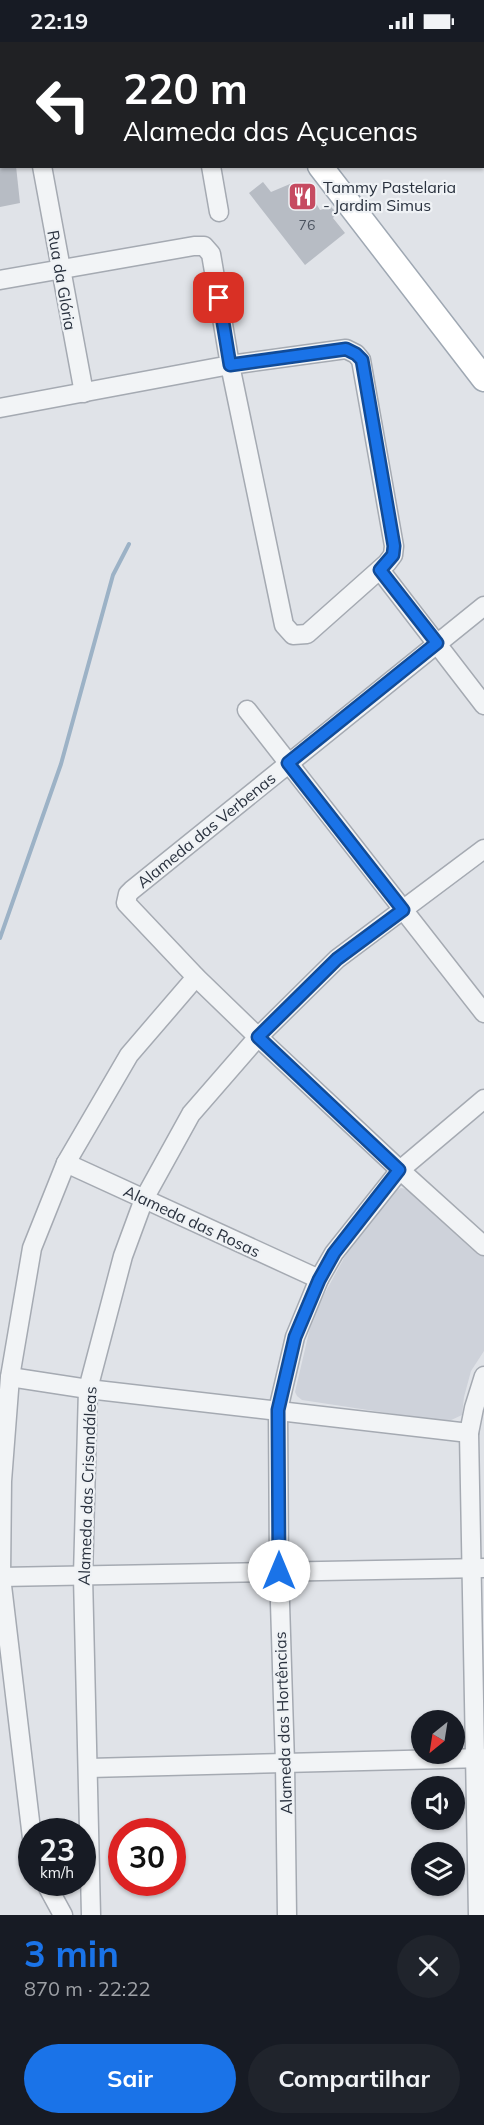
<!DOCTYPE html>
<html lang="pt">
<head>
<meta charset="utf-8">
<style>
  :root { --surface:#171b24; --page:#20242c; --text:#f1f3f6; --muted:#9ea1a6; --accent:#1a73e8 }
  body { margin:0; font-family:Mulish,sans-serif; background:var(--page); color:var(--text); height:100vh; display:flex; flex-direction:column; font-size:22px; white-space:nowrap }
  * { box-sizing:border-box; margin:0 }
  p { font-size:20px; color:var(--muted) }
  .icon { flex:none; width:33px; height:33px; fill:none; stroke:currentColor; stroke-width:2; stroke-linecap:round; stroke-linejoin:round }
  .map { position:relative; height:1873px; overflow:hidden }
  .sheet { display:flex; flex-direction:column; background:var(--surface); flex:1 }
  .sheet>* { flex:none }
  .hud { position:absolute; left:0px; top:0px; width:484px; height:126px; box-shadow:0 2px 4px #0004; background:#202124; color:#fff; overflow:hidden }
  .needle { width:39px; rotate:210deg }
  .buttons { position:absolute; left:411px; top:1668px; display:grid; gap:12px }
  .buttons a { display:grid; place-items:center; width:54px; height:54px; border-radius:50%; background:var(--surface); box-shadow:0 2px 4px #0004; font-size:30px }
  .speed { position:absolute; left:18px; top:1776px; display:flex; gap:12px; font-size:30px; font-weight:700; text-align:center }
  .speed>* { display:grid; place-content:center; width:78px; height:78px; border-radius:50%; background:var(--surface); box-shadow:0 2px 4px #0004; line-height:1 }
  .speed small { font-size:15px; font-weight:400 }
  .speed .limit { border:9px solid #d22; background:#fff; color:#111 }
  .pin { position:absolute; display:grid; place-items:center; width:51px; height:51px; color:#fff; margin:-26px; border-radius:12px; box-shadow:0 3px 9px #0006 }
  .me { position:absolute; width:66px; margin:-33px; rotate:0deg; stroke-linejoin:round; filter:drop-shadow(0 0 4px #0008) }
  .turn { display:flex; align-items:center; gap:21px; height:126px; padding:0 24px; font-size:27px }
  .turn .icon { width:78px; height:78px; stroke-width:2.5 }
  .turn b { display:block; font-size:42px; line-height:51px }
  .round { display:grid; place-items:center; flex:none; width:63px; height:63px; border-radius:32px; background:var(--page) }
  .summary { display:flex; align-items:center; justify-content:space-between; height:102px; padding:0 24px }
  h1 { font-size:36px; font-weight:700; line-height:45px; color:var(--accent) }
  .cta { display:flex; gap:12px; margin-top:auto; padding:12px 24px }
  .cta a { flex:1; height:69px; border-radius:36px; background:var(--accent); color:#fff; font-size:24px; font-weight:700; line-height:69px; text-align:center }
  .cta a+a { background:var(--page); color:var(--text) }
  .status { display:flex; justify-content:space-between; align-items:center; height:42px; padding:0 30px; background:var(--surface); direction:ltr }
  .status svg { height:16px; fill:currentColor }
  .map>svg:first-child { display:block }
  .built { fill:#ced2da }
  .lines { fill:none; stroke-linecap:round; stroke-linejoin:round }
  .stream { stroke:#9cb2c6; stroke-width:4 }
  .building { fill:#b7bcc4 }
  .minor-casing { stroke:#a5aab2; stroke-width:21 }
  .major-casing { stroke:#9fa8b3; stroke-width:27 }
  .minor { stroke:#f2f4f6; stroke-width:18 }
  .major { stroke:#fff; stroke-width:24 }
  .route-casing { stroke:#114b97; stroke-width:15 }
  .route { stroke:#1a73e8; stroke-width:10 }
  .labels { text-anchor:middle; stroke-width:4.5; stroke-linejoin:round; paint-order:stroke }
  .number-label { font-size:14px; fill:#4c5460 }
  .poi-label { font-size:16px; fill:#29313e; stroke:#eff2f5; text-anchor:start }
  .street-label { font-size:16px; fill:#29313e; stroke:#eff2f5 }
</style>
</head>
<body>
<div class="status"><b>22:19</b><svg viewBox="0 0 49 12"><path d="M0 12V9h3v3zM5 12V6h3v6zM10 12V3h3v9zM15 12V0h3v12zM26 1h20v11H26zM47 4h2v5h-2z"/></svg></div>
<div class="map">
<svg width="484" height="1873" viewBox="0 0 484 1873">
  <rect width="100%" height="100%" fill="#e0e3e8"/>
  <path class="built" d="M401,1146L407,1147L484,1214V1309L471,1329L464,1355L462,1373L447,1380L302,1358L297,1354L295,1350L313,1273L350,1205L395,1149Z"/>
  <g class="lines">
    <path class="stream" d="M0,896L61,722L113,533L129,502"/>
  </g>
  <g class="building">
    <path d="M0,124H16L20,161L0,165Z"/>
    <path d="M263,140L271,150L290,142L297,148L305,143L320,168L331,165L337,171L333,176L345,191L305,223L249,151Z"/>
  </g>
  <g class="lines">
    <defs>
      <g id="minor">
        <path d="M86,0L87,2"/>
        <path d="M132,0V2"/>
        <path d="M42,124L84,351"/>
        <path d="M211,124L219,170"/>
        <path d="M0,238L194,204H204L211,212L230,323L284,583L293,593L307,592L387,521L393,513L394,504L361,318L356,312L346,307L230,323L0,366"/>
        <path d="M380,528L484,663"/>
        <path d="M484,564L132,848L128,852L126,861L196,935L258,995L400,1128L484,1204"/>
        <path d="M247,668L484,971"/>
        <path d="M66,1121L319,1237"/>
        <path d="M10,1335L88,1347L469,1391"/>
        <path d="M1,1535L484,1526"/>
        <path d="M89,1726L484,1716"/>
        <path d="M32,1796L1,1535L2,1439L10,1335L32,1206L66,1121L129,1013L196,935"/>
        <path d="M45,1840L63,1873"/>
        <path d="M91,1873L83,1534L88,1347L123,1214L144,1157L191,1072L258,995L337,917L484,807"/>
        <path d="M287,1873L285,1721L279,1529L278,1368L295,1295L319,1237L334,1211L400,1128L484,1057"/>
        <path d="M478,1873L469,1391L474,1366L484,1334"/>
      </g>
      <g id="major">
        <path d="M245,2L255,0"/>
        <path d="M453,2L467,0"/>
        <path d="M0,50L2,49"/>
        <path d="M0,71H2"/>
        <path d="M320,124L484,337"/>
      </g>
    </defs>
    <use href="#minor" class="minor-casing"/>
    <use href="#major" class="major-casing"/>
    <use href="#minor" class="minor"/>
    <use href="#major" class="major"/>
  </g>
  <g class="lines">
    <defs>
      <path id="route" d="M219,256L230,323L346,307L356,312L362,318L394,504L393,513L380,528L437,601L288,721L403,868L337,917L258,995L399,1128L334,1211L319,1238L295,1295L278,1368L279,1529"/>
    </defs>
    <use href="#route" class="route-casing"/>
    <use href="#route" class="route"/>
  </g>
  <defs>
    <symbol id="restaurant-square" viewBox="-11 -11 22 22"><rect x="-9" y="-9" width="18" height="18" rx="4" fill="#c64b61" stroke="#eff2f5"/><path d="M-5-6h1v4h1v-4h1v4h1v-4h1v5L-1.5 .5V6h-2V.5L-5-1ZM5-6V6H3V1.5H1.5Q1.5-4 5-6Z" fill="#fff"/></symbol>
  </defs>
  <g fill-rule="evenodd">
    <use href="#restaurant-square" x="286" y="138" width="33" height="33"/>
  </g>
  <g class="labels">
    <g class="number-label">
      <text x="307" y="188">76</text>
    </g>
    <g class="poi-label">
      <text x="323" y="151">Tammy Pastelaria<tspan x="323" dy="18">- Jardim Simus</tspan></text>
    </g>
    <g class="street-label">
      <text transform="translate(62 238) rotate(80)" y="6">Rua da Glória</text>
      <text transform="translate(206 788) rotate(-39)" y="6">Alameda das Verbenas</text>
      <text transform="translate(192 1179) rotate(25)" y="6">Alameda das Rosas</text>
      <text transform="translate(87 1444) rotate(-88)" y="6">Alameda das Crisandáleas</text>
      <text transform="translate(283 1681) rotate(-92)" y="6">Alameda das Hortências</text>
    </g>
  </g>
</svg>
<div class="buttons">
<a><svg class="needle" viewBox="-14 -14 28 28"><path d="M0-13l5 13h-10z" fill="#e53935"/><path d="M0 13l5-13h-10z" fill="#9ea1a6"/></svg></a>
<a><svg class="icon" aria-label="sound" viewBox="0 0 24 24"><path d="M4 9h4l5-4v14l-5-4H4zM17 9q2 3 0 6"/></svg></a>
<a><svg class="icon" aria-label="layers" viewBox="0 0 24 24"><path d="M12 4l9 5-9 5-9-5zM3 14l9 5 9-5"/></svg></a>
</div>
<div class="speed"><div>23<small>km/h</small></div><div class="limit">30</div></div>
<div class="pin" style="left:219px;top:256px;background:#d93025"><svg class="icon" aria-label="arrive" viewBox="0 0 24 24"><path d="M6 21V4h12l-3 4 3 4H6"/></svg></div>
<svg class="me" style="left:279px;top:1529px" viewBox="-20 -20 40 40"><circle r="19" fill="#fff"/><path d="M0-13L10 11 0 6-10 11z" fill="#1a73e8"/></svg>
<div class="hud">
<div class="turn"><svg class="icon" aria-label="left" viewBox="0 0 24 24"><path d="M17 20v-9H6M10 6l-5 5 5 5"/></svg><div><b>220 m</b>Alameda das Açucenas</div></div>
</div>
</div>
<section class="sheet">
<div class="summary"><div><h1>3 min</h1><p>870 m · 22:22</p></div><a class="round"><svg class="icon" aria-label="close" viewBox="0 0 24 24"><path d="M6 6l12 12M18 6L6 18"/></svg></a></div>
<div class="cta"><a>Sair</a><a>Compartilhar</a></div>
</section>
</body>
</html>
